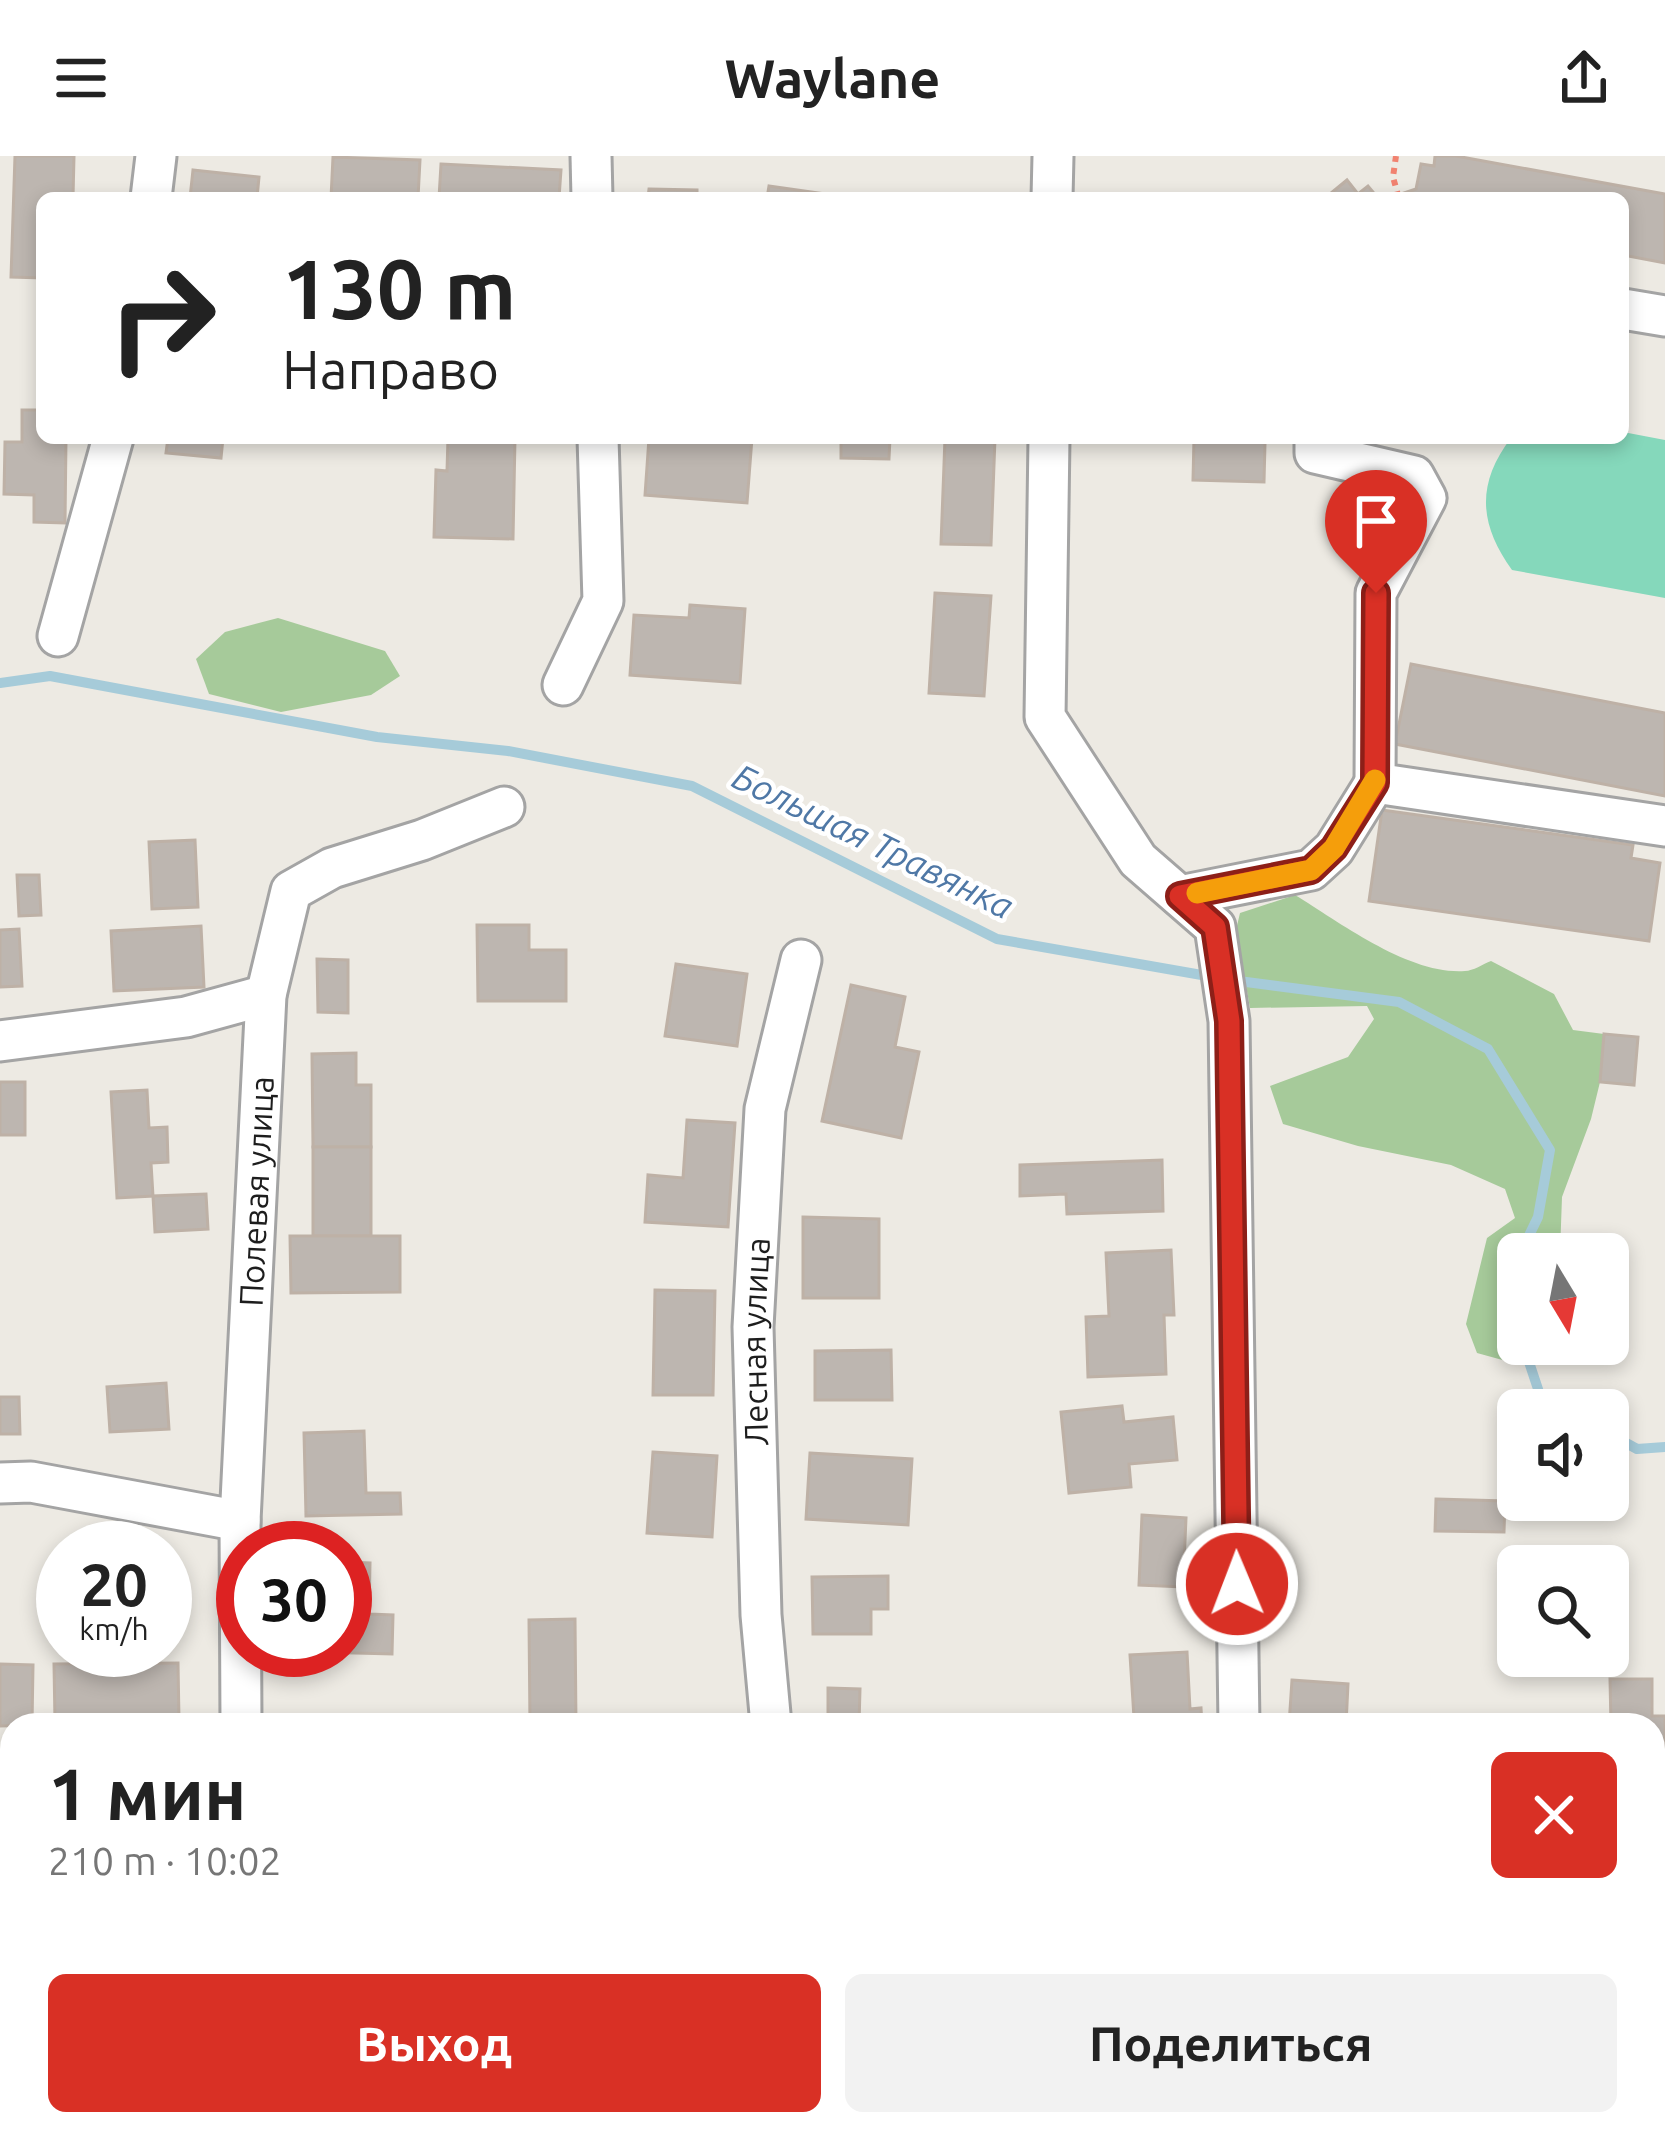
<!DOCTYPE html>
<html lang="ru">
<head>
<meta charset="utf-8">
<style>
  :root { --surface:#fff; --page:#f2f2f2; --text:#222; --muted:#767676; --accent:#d93025 }
  body { margin:0; font-family:Ubuntu,sans-serif; background:var(--page); color:var(--text); height:100vh; display:flex; flex-direction:column; font-size:45px; white-space:nowrap }
  * { box-sizing:border-box; margin:0 }
  p { font-size:39px; color:var(--muted) }
  .icon { flex:none; width:66px; height:66px; fill:none; stroke:currentColor; stroke-width:2; stroke-linecap:round; stroke-linejoin:round }
  .map { position:relative; flex:1; overflow:hidden }
  .drawer { position:absolute; left:0px; top:1557px; width:1665px; height:423px; display:flex; flex-direction:column; background:var(--surface); border-radius:36px 36px 0 0; box-shadow:0 6px 18px #0003 }
  .drawer>* { flex:none }
  .banner { position:absolute; left:36px; top:36px; width:1593px; height:252px; border-radius:18px; box-shadow:0 6px 18px #0003; background:#fff; color:var(--text); overflow:hidden }
  .needle { width:78px; rotate:170deg }
  .fabs { position:absolute; left:1497px; top:1077px; display:grid; gap:24px }
  .fabs a { display:grid; place-items:center; width:132px; height:132px; border-radius:18px; background:var(--surface); box-shadow:0 6px 18px #0003; font-size:60px }
  .speed { position:absolute; left:36px; top:1365px; display:flex; gap:24px; font-size:60px; font-weight:700; text-align:center }
  .speed>* { display:grid; place-content:center; width:156px; height:156px; border-radius:50%; background:var(--surface); box-shadow:0 6px 18px #0003; line-height:1 }
  .speed small { font-size:30px; font-weight:400 }
  .speed .limit { border:18px solid #d22; background:#fff; color:#111 }
  .pin { position:absolute; display:grid; place-items:center; width:102px; height:102px; color:#fff; margin:-123px -51px; border-radius:50% 50% 50% 0; rotate:-45deg; box-shadow:0 0 12px #0007 }
  .pin .icon { rotate:45deg }
  .me { position:absolute; width:132px; margin:-66px; rotate:359deg; stroke-linejoin:round; filter:drop-shadow(0 0 9px #0008) }
  .turn { display:flex; align-items:center; gap:42px; height:252px; padding:0 48px; font-size:54px }
  .turn .icon { width:156px; height:156px; stroke-width:2.5 }
  .turn b { display:block; font-size:84px; line-height:102px }
  .round { display:grid; place-items:center; flex:none; width:126px; height:126px; border-radius:18px; background:var(--page) }
  .headline { display:flex; align-items:center; justify-content:space-between; height:204px; padding:0 48px }
  h1 { font-size:72px; font-weight:700; line-height:90px }
  .cta { display:flex; gap:24px; margin-top:auto; padding:24px 48px }
  .cta a { flex:1; height:138px; border-radius:18px; background:var(--accent); color:#fff; font-size:48px; font-weight:700; line-height:138px; text-align:center }
  .cta a+a { background:var(--page); color:var(--text) }
  header { display:flex; justify-content:space-between; align-items:center; height:156px; padding:0 48px; background:var(--surface); font-size:54px; font-weight:700 }
  .map>svg:first-child { display:block }
  .forest { fill:#a6ca9a }
  .pitch { fill:#85d8bb }
  .lines { fill:none; stroke-linecap:round; stroke-linejoin:round }
  .stream { stroke:#a6cbd9; stroke-width:10 }
  .building { fill:#bdb6b0; stroke:#beb1a6; stroke-width:3 }
  .minor-casing { stroke:#a4a4a4; stroke-width:45 }
  .path { stroke:#f18270; stroke-width:6; stroke-dasharray:6 6; stroke-linecap:butt }
  .minor { stroke:#fff; stroke-width:39 }
  .route-casing { stroke:#8d1f18; stroke-width:30 }
  .route { stroke:#d93025; stroke-width:21 }
  .slow { stroke:#f59e0b; stroke-width:21 }
  .labels { text-anchor:middle; stroke-width:9; stroke-linejoin:round; paint-order:stroke }
  .street-label { font-size:33px; fill:#1d1d1d; stroke:#fff }
  .water-label { font-size:36px; font-style:italic; fill:#4f78a6; stroke:#fff }
</style>
</head>
<body>
<header><svg class="icon" aria-label="menu" viewBox="0 0 24 24"><path d="M4 6h16M4 12h16M4 18h16"/></svg>Waylane<svg class="icon" aria-label="share" viewBox="0 0 24 24"><path d="M12 15V3M7 8l5-5 5 5M5 13v7h14v-7"/></svg></header>
<div class="map">
<svg width="1665" height="1979" viewBox="0 0 1665 1979">
  <rect width="100%" height="100%" fill="#edeae3"/>
  <g class="forest">
    <path d="M278,462L385,495L400,520L371,539L281,556L209,538L196,503L225,476Z"/>
    <path d="M1295,739C1341,767 1409,819 1465,815C1473,815 1483,808 1491,805L1554,838L1573,874L1604,878L1600,926L1591,963L1562,1041L1560,1097L1518,1098V1188L1539,1189L1517,1208L1477,1197L1466,1168L1487,1082L1515,1062L1505,1033L1451,1009L1358,990L1283,968L1270,930L1348,901L1374,863L1367,850L1250,852L1236,774L1240,757Z"/>
  </g>
  <path class="pitch" d="M1623,276L1665,284V442L1512,414C1479,368 1476,328 1511,282H1623Z"/>
  <g class="lines">
    <g class="stream">
      <path d="M0,527L50,520L377,581L508,595L692,630L997,783L1213,821"/>
      <path d="M1231,824L1399,846L1488,893L1550,994L1538,1061L1520,1098"/>
      <path d="M1518,1103L1505,1131L1518,1172"/>
      <path d="M1523,1188L1540,1239L1566,1254"/>
      <path d="M1608,1277L1637,1293L1665,1291"/>
    </g>
  </g>
  <g class="building">
    <path d="M15,0H74L73,42H42V122L11,121Z"/>
    <path d="M1435,0H1456L1665,38V107L1623,99V42H1389L1416,33L1421,8L1434,10Z"/>
    <path d="M333,1L420,4L418,42H331Z"/>
    <path d="M441,8L561,14L559,42H439Z"/>
    <path d="M193,14L259,21L257,42H190Z"/>
    <path d="M1347,24L1358,38L1368,30L1378,42H1325Z"/>
    <path d="M769,30L847,41V42H767Z"/>
    <path d="M649,33L697,34V42H648Z"/>
    <path d="M22,254H42V282H66L65,367L34,366V339L4,338L5,286H22Z"/>
    <path d="M168,282H223L221,302L166,297Z"/>
    <path d="M448,282H515L513,383L434,381L436,314L447,315Z"/>
    <path d="M649,282H752L747,347L645,339Z"/>
    <path d="M841,282H890L889,303L841,302Z"/>
    <path d="M945,282H995L991,389L941,388Z"/>
    <path d="M1194,282H1260V286L1265,287L1264,326L1193,324Z"/>
    <path d="M935,437L991,440L984,540L929,537Z"/>
    <path d="M690,449L745,453L740,527L630,519L634,459L689,462Z"/>
    <path d="M1411,508L1665,557V640L1395,588Z"/>
    <path d="M1382,654L1633,689L1631,702L1660,707L1649,785L1369,745Z"/>
    <path d="M195,684L198,751L152,753L149,686Z"/>
    <path d="M17,719H39L41,759L19,760Z"/>
    <path d="M477,769H529V794H566V845H478Z"/>
    <path d="M201,770L204,831L114,835L111,775Z"/>
    <path d="M19,773L22,830L0,831V774Z"/>
    <path d="M317,803L348,804V857L318,856Z"/>
    <path d="M676,808L747,818L737,890L665,880Z"/>
    <path d="M851,829L905,841L895,891L919,896L901,982L822,965Z"/>
    <path d="M1604,878L1638,881L1634,929L1600,926Z"/>
    <path d="M356,897V929H371V991H313L312,898Z"/>
    <rect x="0" y="926" width="25" height="53"/>
    <path d="M147,934L149,972L167,971L168,1006L151,1007L153,1040L117,1042L111,936Z"/>
    <path d="M687,964L735,967L728,1071L645,1066L648,1019L683,1022Z"/>
    <rect x="313" y="991" width="58" height="89"/>
    <path d="M1162,1004L1163,1055L1067,1058L1066,1038L1020,1040V1009Z"/>
    <path d="M206,1038L208,1073L155,1076L153,1040Z"/>
    <path d="M803,1061L879,1063V1142H803Z"/>
    <path d="M290,1080H400V1136L291,1137Z"/>
    <path d="M1171,1094L1174,1159H1164L1166,1218L1088,1221L1086,1161L1109,1160L1106,1097Z"/>
    <path d="M655,1134L715,1135L713,1239H653Z"/>
    <path d="M891,1194L892,1244H815V1195Z"/>
    <path d="M166,1227L169,1273L110,1276L107,1231Z"/>
    <path d="M0,1241H19L20,1278H0Z"/>
    <path d="M1122,1250L1124,1266L1173,1261L1177,1304L1129,1308L1131,1331L1069,1337L1061,1256Z"/>
    <path d="M364,1275L366,1337H400L401,1358L306,1360L304,1277Z"/>
    <path d="M653,1296L717,1300L712,1381L647,1377Z"/>
    <path d="M810,1297L912,1303L908,1369L806,1363Z"/>
    <path d="M1436,1343L1505,1345L1504,1376L1435,1375Z"/>
    <path d="M1142,1359L1186,1362L1183,1431L1139,1429Z"/>
    <path d="M345,1406L370,1407L369,1458L393,1459L392,1498L316,1496L345,1494Z"/>
    <path d="M888,1420V1453H871V1478H813L812,1421Z"/>
    <path d="M575,1463L576,1569H530L529,1464Z"/>
    <path d="M1187,1496L1190,1553L1201,1552L1202,1569H1085V1565L1134,1562L1130,1499Z"/>
    <path d="M178,1507L179,1564L55,1566L54,1508Z"/>
    <path d="M0,1508L33,1509L32,1569L0,1570Z"/>
    <path d="M1610,1523H1652V1560H1665V1608H1653V1569H1611Z"/>
    <path d="M1292,1524L1348,1528L1346,1569H1289Z"/>
    <path d="M828,1532L860,1533L859,1569H828Z"/>
    <rect x="0" y="1680" width="12" height="72"/>
    <path d="M1653,1752H1660L1659,1791L1665,1792V1817H1658L1657,1842H1653Z"/>
    <path d="M1663,1967L1662,1979H1556V1968Z"/>
    <path d="M831,1968H934V1979H832Z"/>
    <path d="M1019,1968H1097L1098,1979H1019Z"/>
    <path d="M1097,1968H1206V1978L1098,1979Z"/>
    <path d="M1302,1968H1467L1466,1979H1301Z"/>
  </g>
  <g class="lines">
    <defs>
      <g id="minor">
        <path d="M591,0L592,42"/>
        <path d="M151,42L156,0"/>
        <path d="M1052,42L1053,0"/>
        <path d="M1623,153L1665,160"/>
        <path d="M1049,282L1045,561L1138,704L1215,771L1229,865L1239,1569"/>
        <path d="M1315,282V297L1414,320L1426,342L1376,437L1375,627L1665,670"/>
        <path d="M58,480L113,282"/>
        <path d="M563,529L603,445L598,282"/>
        <path d="M1180,740L1311,714L1334,693L1375,627"/>
        <path d="M0,885L186,861L266,839"/>
        <path d="M0,1327L31,1326L240,1365"/>
        <path id="s1" d="M241,1569L240,1365L266,839L291,735L332,712L422,684L504,651"/>
        <path id="s2" d="M771,1569L761,1459L753,1171L765,953L801,804"/>
        <path d="M0,1636H12"/>
        <path d="M254,1968V1979"/>
        <path d="M805,1968L806,1979"/>
        <path d="M1244,1968V1979"/>
      </g>
    </defs>
    <use href="#minor" class="minor-casing"/>
    <path class="path" d="M1396,0L1393,21L1398,39"/>
    <use href="#minor" class="minor"/>
  </g>
  <g class="lines">
    <defs>
      <path id="route" d="M1237,1428L1229,865L1215,771L1180,740L1311,714L1334,692L1375,627L1376,437"/>
    </defs>
    <use href="#route" class="route-casing"/>
    <use href="#route" class="route"/>
    <path class="slow" d="M1197,737L1311,714L1334,692L1375,624"/>
  </g>
  <g class="labels">
    <g class="street-label">
      <text dy="12" stroke="none"><textPath href="#s1" startOffset="534">Полевая улица</textPath></text>
      <text dy="12" stroke="none"><textPath href="#s2" startOffset="384">Лесная улица</textPath></text>
    </g>
    <g class="water-label">
      <text transform="translate(873 685) rotate(26)" y="13">Большая Травянка</text>
    </g>
  </g>
</svg>
<div class="fabs">
<a><svg class="needle" viewBox="-14 -14 28 28"><path d="M0-13l5 13h-10z" fill="#e53935"/><path d="M0 13l5-13h-10z" fill="#767676"/></svg></a>
<a><svg class="icon" aria-label="sound" viewBox="0 0 24 24"><path d="M4 9h4l5-4v14l-5-4H4zM17 9q2 3 0 6"/></svg></a>
<a><svg class="icon" aria-label="search" viewBox="0 0 24 24"><circle cx="10" cy="10" r="6"/><path d="M15 15l6 6"/></svg></a>
</div>
<div class="speed"><div>20<small>km/h</small></div><div class="limit">30</div></div>
<div class="pin" style="left:1376px;top:437px;background:#d93025"><svg class="icon" aria-label="arrive" viewBox="0 0 24 24"><path d="M6 21V4h12l-3 4 3 4H6"/></svg></div>
<svg class="me" style="left:1237px;top:1428px" viewBox="-20 -20 40 40"><circle r="17" fill="#d93025" stroke="#fff" stroke-width="3"/><path d="M0-11L8 9 0 5-8 9z" fill="#fff"/></svg>
<div class="banner">
<div class="turn"><svg class="icon" aria-label="right" viewBox="0 0 24 24"><path d="M7 20v-9h11M14 6l5 5-5 5"/></svg><div><b>130 m</b>Направо</div></div>
</div>
<section class="drawer">
<div class="headline"><div><h1>1 мин</h1><p>210 m · 10:02</p></div><a class="round" style="background:#d93025;color:#fff"><svg class="icon" aria-label="close" viewBox="0 0 24 24"><path d="M6 6l12 12M18 6L6 18"/></svg></a></div>
<div class="cta"><a>Выход</a><a>Поделиться</a></div>
</section>
</div>
</body>
</html>
